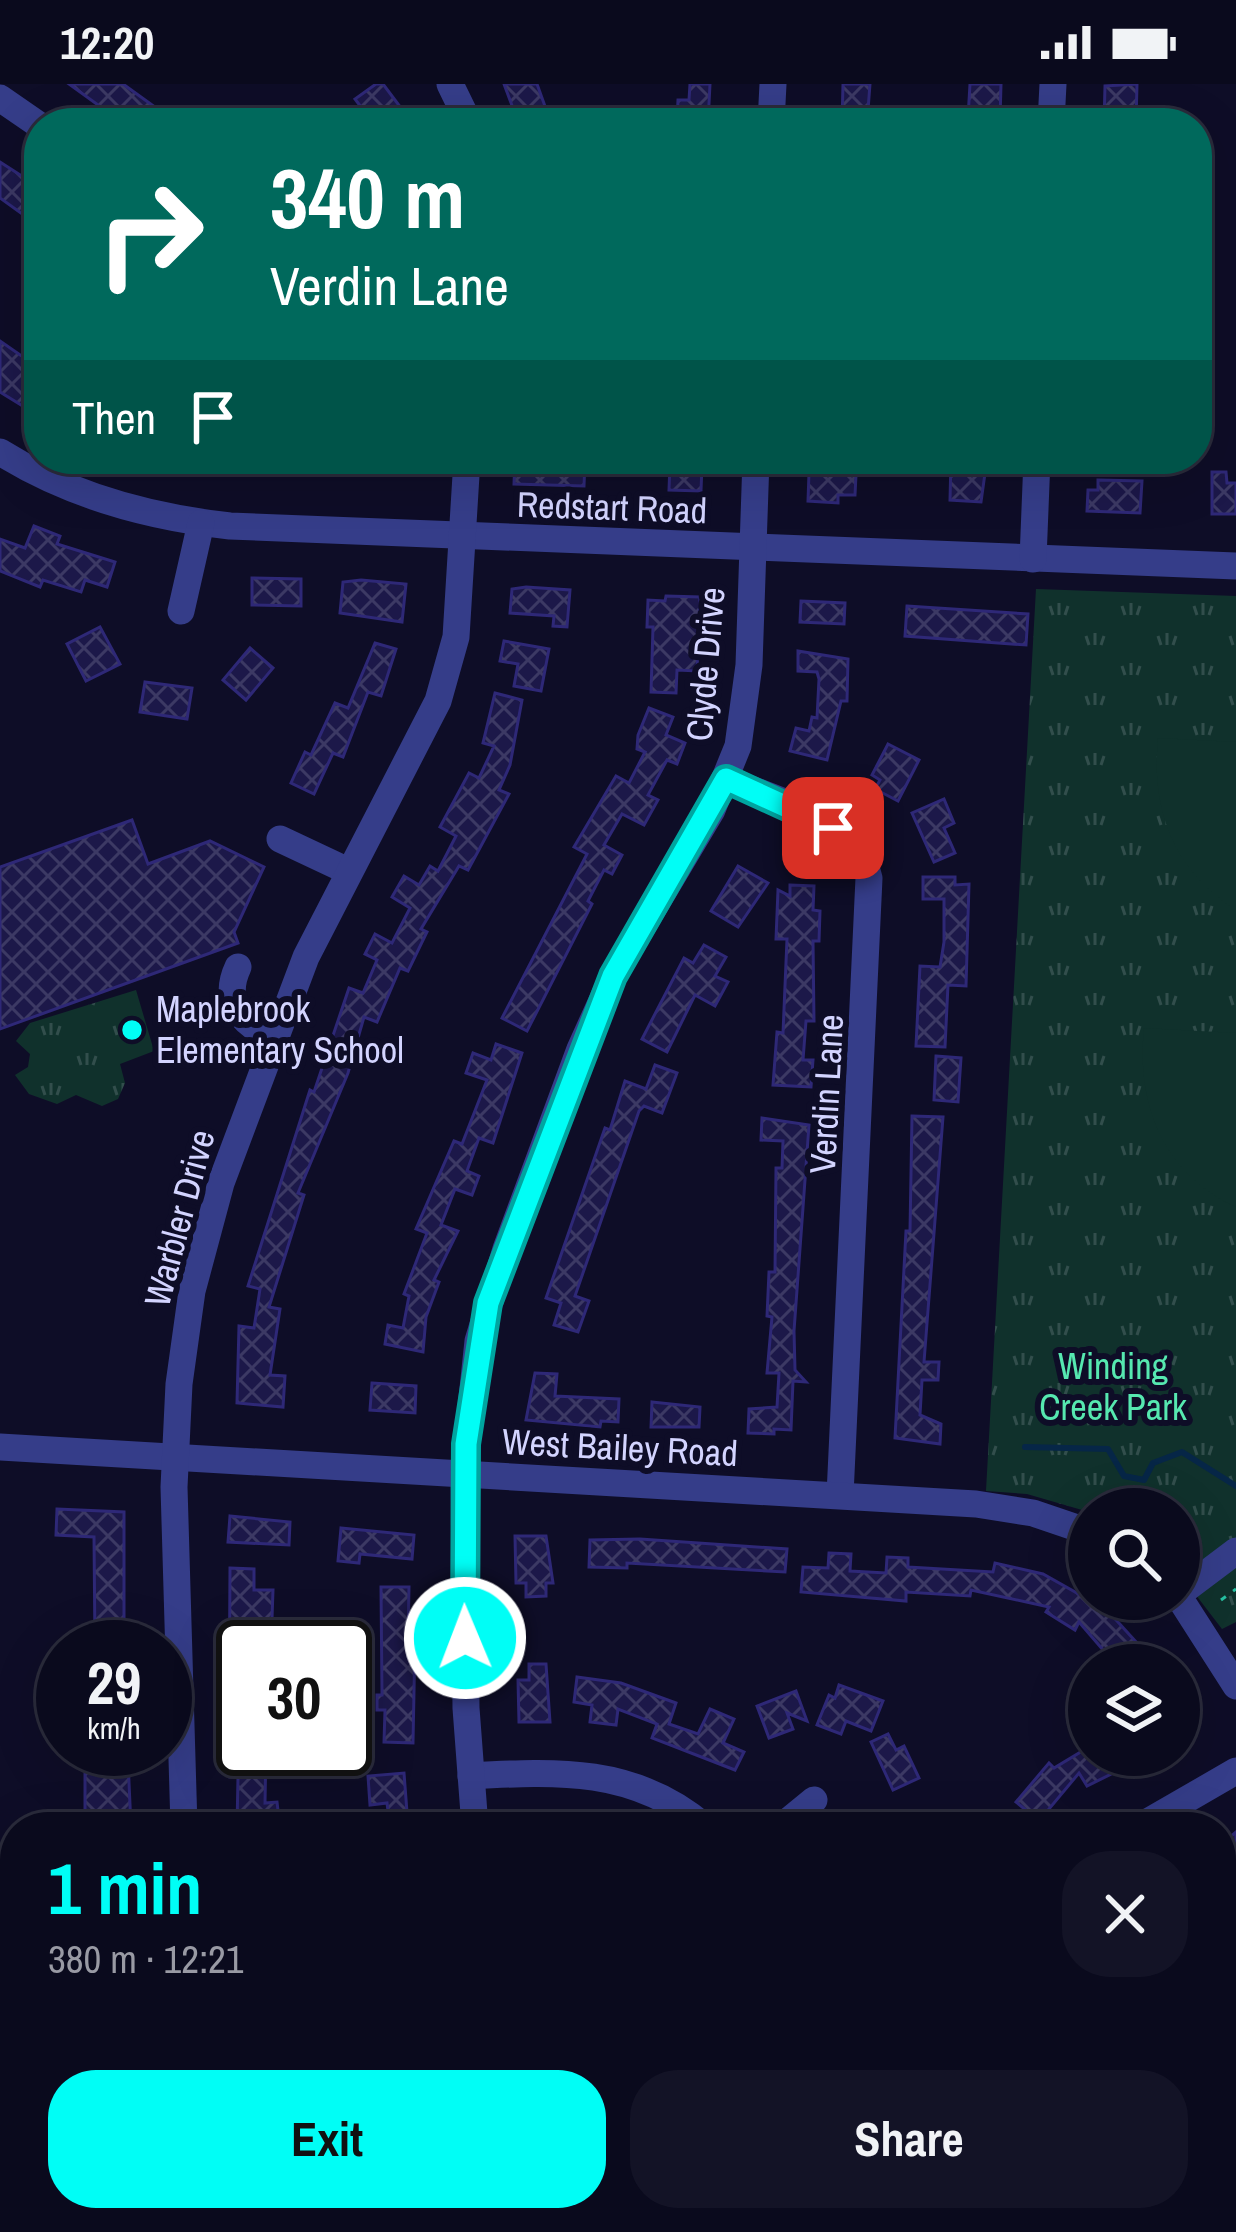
<!DOCTYPE html>
<html lang="en">
<head>
<meta charset="utf-8">
<style>
  :root { --surface:#0a0a1d; --page:#131326; --text:#f1f3f6; --muted:#999aa4; --line:#2a2b3b; --accent:#00fef6 }
  body { margin:0; font-family:"Archivo Narrow",sans-serif; background:var(--page); color:var(--text); height:100vh; display:flex; flex-direction:column; font-size:45px; white-space:nowrap }
  * { box-sizing:border-box; margin:0 }
  p { font-size:39px; color:var(--muted) }
  .icon { flex:none; width:66px; height:66px; fill:none; stroke:currentColor; stroke-width:2; stroke-linecap:round; stroke-linejoin:round }
  .map { position:relative; flex:1; overflow:hidden }
  .details { position:absolute; left:0px; top:1728px; width:1236px; height:420px; display:flex; flex-direction:column; background:var(--surface); border-radius:48px 48px 0 0; box-shadow:0 12px 48px #0002,0 0 0 3px var(--line) }
  .details>* { flex:none }
  .hud { position:absolute; left:24px; top:24px; width:1188px; height:366px; border-radius:48px; box-shadow:0 12px 48px #0002,0 0 0 3px var(--line); background:#00695c; color:#fff; overflow:hidden }
  .buttons { position:absolute; left:1068px; top:1404px; display:grid; gap:24px }
  .buttons a { display:grid; place-items:center; width:132px; height:132px; border-radius:50%; background:var(--surface); box-shadow:0 12px 48px #0002,0 0 0 3px var(--line); font-size:60px }
  .speed { position:absolute; left:36px; top:1536px; display:flex; gap:24px; font-size:60px; font-weight:700; text-align:center }
  .speed>* { display:grid; place-content:center; width:156px; height:156px; border-radius:50%; background:var(--surface); box-shadow:0 12px 48px #0002,0 0 0 3px var(--line); line-height:1 }
  .speed small { font-size:30px; font-weight:400 }
  .speed .limit { border:6px solid #111; border-radius:18px; background:#fff; color:#111 }
  .pin { position:absolute; display:grid; place-items:center; width:102px; height:102px; color:#fff; margin:-51px; border-radius:24px; box-shadow:0 6px 18px #0006 }
  .me { position:absolute; width:132px; margin:-66px; rotate:359deg; stroke-linejoin:round; filter:drop-shadow(0 0 9px #0008) }
  .turn { display:flex; align-items:center; gap:42px; height:252px; padding:0 48px; font-size:54px }
  .turn .icon { width:156px; height:156px; stroke-width:2.5 }
  .turn b { display:block; font-size:84px; line-height:102px }
  .then { display:flex; align-items:center; height:114px; padding:0 48px; background:#0003; gap:24px; font-size:45px }
  .round { display:grid; place-items:center; flex:none; width:126px; height:126px; border-radius:48px; background:var(--page) }
  .headline { display:flex; align-items:center; justify-content:space-between; height:204px; padding:0 48px }
  h1 { font-size:72px; font-weight:700; line-height:90px; color:var(--accent) }
  .button { display:flex; gap:24px; margin-top:auto; padding:24px 48px }
  .button a { flex:1; height:138px; border-radius:48px; background:var(--accent); color:#111; font-size:48px; font-weight:700; line-height:138px; text-align:center }
  .button a+a { background:var(--page); color:var(--text) }
  .status { display:flex; justify-content:space-between; align-items:center; height:84px; padding:0 60px; background:var(--surface); direction:ltr }
  .status svg { height:33px; fill:currentColor }
  .map>svg:first-child { display:block }
  .park { fill:url(#park-tufts) }
  .garden { fill:#10312c }
  .lines { fill:none; stroke-linecap:round; stroke-linejoin:round }
  .stream { stroke:#062647; stroke-width:6 }
  .building { fill:url(#building-cross-hatch); stroke:#2e2877; stroke-width:3 }
  .path { stroke:#26c0a2; stroke-width:3; stroke-dasharray:6 9; stroke-linecap:butt }
  .minor { stroke:#353d89; stroke-width:27 }
  .route-casing { stroke:#00a5a0; stroke-width:30 }
  .route { stroke:#00fef6; stroke-width:21 }
  .poi-dot { fill:#00fef6; stroke:#0e0d27; stroke-width:4.5 }
  .labels { text-anchor:middle; stroke-width:12; stroke-linejoin:round; paint-order:stroke }
  .street-label { font-size:36px; fill:#d3d4ff; stroke:#0e0d27 }
  .poi-label { font-size:36px; fill:#d3d4ff; stroke:#0e0d27; text-anchor:start }
  .park-label { font-size:36px; fill:#56e8b0; stroke:#0e0d27 }
</style>
</head>
<body>
<div class="status"><b>12:20</b><svg viewBox="0 0 49 12"><path d="M0 12V9h3v3zM5 12V6h3v6zM10 12V3h3v9zM15 12V0h3v12zM26 1h20v11H26zM47 4h2v5h-2z"/></svg></div>
<div class="map">
<svg width="1236" height="2148" viewBox="0 0 1236 2148">
  <defs>
    <pattern id="park-tufts" width="24" height="20" patternUnits="userSpaceOnUse" patternTransform="scale(3)"><rect width="24" height="20" fill="#10312c"/><path d="M3 7l-1-3M5 7V3M7 7l1-3M15 17l-1-3M17 17v-4M19 17l1-3" fill="none" stroke="#324e4c"/></pattern>
    <pattern id="building-cross-hatch" width="8" height="8" patternUnits="userSpaceOnUse" patternTransform="scale(3)"><rect width="8" height="8" fill="#1c1849"/><path d="M0 0l8 8M0 8l8-8" fill="none" stroke="#3c3964"/></pattern>
  </defs>
  <rect width="100%" height="100%" fill="#0e0d27"/>
  <g class="park">
    <path d="M1036,505L1236,512V1538L1222,1545L1179,1489V1425L1089,1428L1027,1410L986,1407Z"/>
    <path d="M136,906L154,967L120,980L125,999L118,1015L102,1022L76,1011L57,1020L29,1010L15,991L28,983L30,970L16,957L30,939Z"/>
  </g>
  <g class="garden">
    <path d="M1158,654L1236,658V826C1173,786 1151,726 1158,654Z"/>
    <path d="M1144,944L1236,949V1123C1163,1090 1136,1020 1144,944Z"/>
  </g>
  <g class="lines">
    <path class="stream" d="M1025,1363L1108,1365L1124,1392L1144,1396L1153,1379L1182,1368L1236,1402"/>
  </g>
  <g class="building">
    <path d="M69,0H123L177,39H123Z"/>
    <path d="M376,0H383L407,32L398,39H373L355,15Z"/>
    <path d="M504,0H537L546,25L517,35Z"/>
    <path d="M690,0H710L708,39H677L678,16H689Z"/>
    <path d="M843,0H870L867,39H842Z"/>
    <path d="M970,0H1001L1000,36L968,34Z"/>
    <path d="M1137,0L1136,39H1104L1105,2Z"/>
    <path d="M0,78L39,103V142L0,114Z"/>
    <path d="M0,257L39,284V332L0,308Z"/>
    <path d="M515,375L585,377L584,402L514,400Z"/>
    <path d="M951,375H987L981,418L950,416Z"/>
    <path d="M670,380L702,381L701,407L669,406Z"/>
    <path d="M1212,388H1226L1227,399H1236V430H1212Z"/>
    <path d="M809,389L856,391L855,411H838V419L808,417Z"/>
    <path d="M1098,396L1142,397L1140,429L1087,427L1088,406H1098Z"/>
    <path d="M34,442L60,452L57,460L115,478L107,503L85,496L81,508L43,496L40,503L0,487V455L25,464Z"/>
    <path d="M252,494L301,495V522L252,521Z"/>
    <path d="M361,496L406,500L402,538L340,529L343,498Z"/>
    <path d="M526,503L570,506L567,543L553,542L554,532L510,529L512,505Z"/>
    <path d="M666,512L700,513L697,587L677,586L676,609L651,608L653,543H647L648,516L665,517Z"/>
    <path d="M801,517L845,519L844,540L800,538Z"/>
    <path d="M907,522L1028,530L1026,561L905,552Z"/>
    <path d="M100,543L120,580L86,597L67,560Z"/>
    <path d="M504,557L549,565L541,607L514,602L518,580L500,577Z"/>
    <path d="M375,559L396,565L381,612L368,608L343,673L333,669L314,710L291,699L305,668L311,671L335,619L348,624Z"/>
    <path d="M250,564L273,584L246,616L223,596Z"/>
    <path d="M798,567L848,575L847,617H841L827,676L790,667L796,644L809,647L812,633L817,634L819,595L817,588L798,587Z"/>
    <path d="M145,598L192,604L187,635L140,628Z"/>
    <path d="M495,609L522,616L510,681L499,706L509,710L468,786L459,782L421,845L427,848L408,887L400,884L377,938L364,933L348,989L298,1109L304,1111L269,1223L280,1225L270,1291L285,1292L283,1323L237,1319L239,1242L254,1244L260,1205L248,1202L310,1006L314,1008L349,904L363,909L377,876L365,870L375,850L392,859L410,824L392,813L404,792L419,801L430,782L438,787L456,752L440,743L469,689L479,694L494,662L483,659Z"/>
    <path d="M649,624L673,633L666,651L685,659L677,680L667,676L648,711L658,716L644,741L622,730L604,761L622,771L612,790L604,786L588,817L592,820L527,947L502,934L587,770L574,763L616,692L629,699L645,668L637,665L638,651Z"/>
    <path d="M888,660L919,676L898,717L875,705L880,696L872,691Z"/>
    <path d="M944,715L954,739L944,744L955,769L934,778L912,729Z"/>
    <path d="M132,736L148,780L210,757L264,783L234,848L238,859L0,945V783Z"/>
    <path d="M738,782L768,799L738,843L711,827Z"/>
    <path d="M923,793H955V801L969,800L966,902L948,901L945,963L916,962L920,882L940,883L944,858V815H923Z"/>
    <path d="M790,801L814,802L813,826L820,827L819,857H813L814,937H806L803,976H813L811,1003L773,1001L777,948L783,949L787,855H776L778,806L790,812Z"/>
    <path d="M704,861L726,873L715,892L728,898L715,922L695,911L667,968L642,955L684,874L693,879Z"/>
    <path d="M496,960L522,969L493,1059L479,1054L467,1087L479,1092L472,1111L455,1105L441,1141L458,1147L434,1196L439,1198L426,1233L423,1268L385,1260L388,1241L403,1244L409,1212L404,1210L427,1149L416,1145L454,1057L462,1060L487,996L466,989L473,969L491,976Z"/>
    <path d="M936,972L961,974L958,1018L934,1016Z"/>
    <path d="M655,981L677,989L662,1029L644,1022L639,1027L575,1212L589,1217L578,1248L554,1241L561,1219L546,1214L605,1044L610,1046L625,997L646,1005Z"/>
    <path d="M912,1032L943,1033L924,1278H939L938,1296H922L920,1331L941,1340L940,1360L895,1354L906,1147H910Z"/>
    <path d="M762,1034L809,1041L794,1247L795,1286L806,1298L793,1297L791,1346L774,1345V1350L748,1349L749,1325L777,1323L779,1289H767L772,1233L767,1232L769,1188H775L776,1084H782L783,1057L761,1056Z"/>
    <path d="M535,1289L557,1290L555,1312L619,1315L618,1338L601,1337L600,1343L526,1336Z"/>
    <path d="M372,1299L416,1302L415,1329L370,1326Z"/>
    <path d="M652,1318L700,1323L699,1343H651Z"/>
    <path d="M57,1425L124,1428V1563H95L94,1453L56,1451Z"/>
    <path d="M230,1432L290,1438L289,1461L228,1458Z"/>
    <path d="M341,1444L414,1451L412,1475L360,1470L359,1479L338,1477Z"/>
    <path d="M515,1452H546L553,1499H546V1512L526,1513V1499H516Z"/>
    <path d="M640,1455L787,1465L785,1488L627,1479V1484L589,1483L590,1456Z"/>
    <path d="M829,1469L851,1470L850,1487L886,1489L887,1473L908,1474V1483L993,1488L995,1479L1043,1490L1107,1526L1157,1581H1116L1079,1538L1075,1546L1046,1528L1049,1523L971,1506L970,1512L906,1508V1517L801,1508L803,1483L828,1484Z"/>
    <path d="M230,1484L254,1485V1506H273L271,1563H243V1646H229Z"/>
    <path d="M381,1503H409L408,1555H415L413,1659L384,1658L385,1626H377V1611H382Z"/>
    <path d="M529,1580H546L550,1638H519L518,1596H529Z"/>
    <path d="M577,1593L621,1599L676,1619L669,1640L698,1650L710,1625L734,1635L723,1659L744,1668L735,1686L652,1654L657,1640L618,1625L616,1641L590,1638L592,1621L574,1618Z"/>
    <path d="M839,1601L883,1617L871,1647L846,1637L841,1650L817,1641L829,1611L835,1614Z"/>
    <path d="M796,1607L807,1637L787,1629L793,1645L769,1654L757,1622Z"/>
    <path d="M888,1650L896,1666L904,1662L919,1694L893,1706L871,1658Z"/>
    <path d="M1089,1663V1671H1150L1087,1702L1079,1689L1039,1737L1016,1718L1049,1679L1054,1684Z"/>
    <path d="M95,1665H121L122,1677L128,1676L131,1743H85V1687H96Z"/>
    <path d="M231,1665H266L265,1719L277,1718L280,1743H237L238,1693H230Z"/>
    <path d="M404,1689L407,1728L417,1727L419,1743H390L387,1719L370,1721L368,1692Z"/>
    <path d="M1236,1748V1803L1221,1786V1761Z"/>
    <path d="M0,2058H15L14,2094L0,2093Z"/>
    <path d="M339,2133H382L393,2136L390,2148H346L335,2145Z"/>
  </g>
  <g class="lines">
    <path class="path" d="M1221,1516L1236,1505"/>
    <g class="minor">
      <path d="M450,0L469,39"/>
      <path d="M0,14L39,41"/>
      <path d="M771,39L773,0"/>
      <path d="M1051,39L1053,0"/>
      <path d="M0,368C70,412 148,433 230,442L1236,482"/>
      <path d="M1033,475L1037,375"/>
      <path d="M181,527L201,439"/>
      <path d="M726,695C775,717 856,734 869,794L840,1411"/>
      <path d="M280,755L348,787"/>
      <path d="M238,883C222,917 241,939 273,954"/>
      <path d="M0,1363L976,1420L1033,1429L1089,1448"/>
      <path d="M1179,1510L1236,1467"/>
      <path d="M1179,1513L1236,1602"/>
      <path d="M471,1692C557,1687 635,1683 705,1743"/>
      <path d="M184,1743L174,1403L179,1300L192,1207L221,1099L306,873L438,617L456,553L467,375"/>
      <path d="M475,1743L466,1624L464,1390L478,1257L506,1165L580,965L613,892L712,726L738,662L749,581L756,375"/>
      <path d="M781,1743L814,1716"/>
      <path d="M1139,1743L1236,1687"/>
      <path d="M205,2133L225,2148"/>
      <path d="M0,2142L76,2133"/>
      <path d="M505,2148V2133"/>
      <path d="M797,2148V2133"/>
      <path d="M1072,2148L1073,2133"/>
    </g>
  </g>
  <g class="lines">
    <defs>
      <path id="route" d="M465,1554L466,1360L488,1219L613,892L726,695L833,744"/>
    </defs>
    <use href="#route" class="route-casing"/>
    <use href="#route" class="route"/>
  </g>
  <circle class="poi-dot" cx="132" cy="946" r="12"/>
  <g class="labels">
    <g class="street-label">
      <text transform="translate(612 423) rotate(2)" y="13">Redstart Road</text>
      <text transform="translate(705 580) rotate(-85)" y="13">Clyde Drive</text>
      <text transform="translate(826 1010) rotate(-87)" y="13">Verdin Lane</text>
      <text transform="translate(179 1134) rotate(-75)" y="13">Warbler Drive</text>
      <text transform="translate(620 1363) rotate(3)" y="13">West Bailey Road</text>
    </g>
    <g class="poi-label">
      <text x="156" y="938">Maplebrook<tspan x="156" dy="41">Elementary School</tspan></text>
    </g>
    <g class="park-label">
      <text x="1113" y="1295">Winding<tspan x="1113" dy="41">Creek Park</tspan></text>
    </g>
  </g>
</svg>
<div class="buttons">
<a><svg class="icon" aria-label="search" viewBox="0 0 24 24"><circle cx="10" cy="10" r="6"/><path d="M15 15l6 6"/></svg></a>
<a><svg class="icon" aria-label="layers" viewBox="0 0 24 24"><path d="M12 4l9 5-9 5-9-5zM3 14l9 5 9-5"/></svg></a>
</div>
<div class="speed"><div>29<small>km/h</small></div><div class="limit">30</div></div>
<div class="pin" style="left:833px;top:744px;background:#d93025"><svg class="icon" aria-label="arrive" viewBox="0 0 24 24"><path d="M6 21V4h12l-3 4 3 4H6"/></svg></div>
<svg class="me" style="left:465px;top:1554px" viewBox="-20 -20 40 40"><circle r="17" fill="#00fef6" stroke="#fff" stroke-width="3"/><path d="M0-11L8 9 0 5-8 9z" fill="#fff"/></svg>
<div class="hud">
<div class="turn"><svg class="icon" aria-label="right" viewBox="0 0 24 24"><path d="M7 20v-9h11M14 6l5 5-5 5"/></svg><div><b>340 m</b>Verdin Lane</div></div>
<div class="then">Then<svg class="icon" aria-label="arrive" viewBox="0 0 24 24"><path d="M6 21V4h12l-3 4 3 4H6"/></svg></div>
</div>
<section class="details">
<div class="headline"><div><h1>1 min</h1><p>380 m · 12:21</p></div><a class="round"><svg class="icon" aria-label="close" viewBox="0 0 24 24"><path d="M6 6l12 12M18 6L6 18"/></svg></a></div>
<div class="button"><a>Exit</a><a>Share</a></div>
</section>
</div>
</body>
</html>
